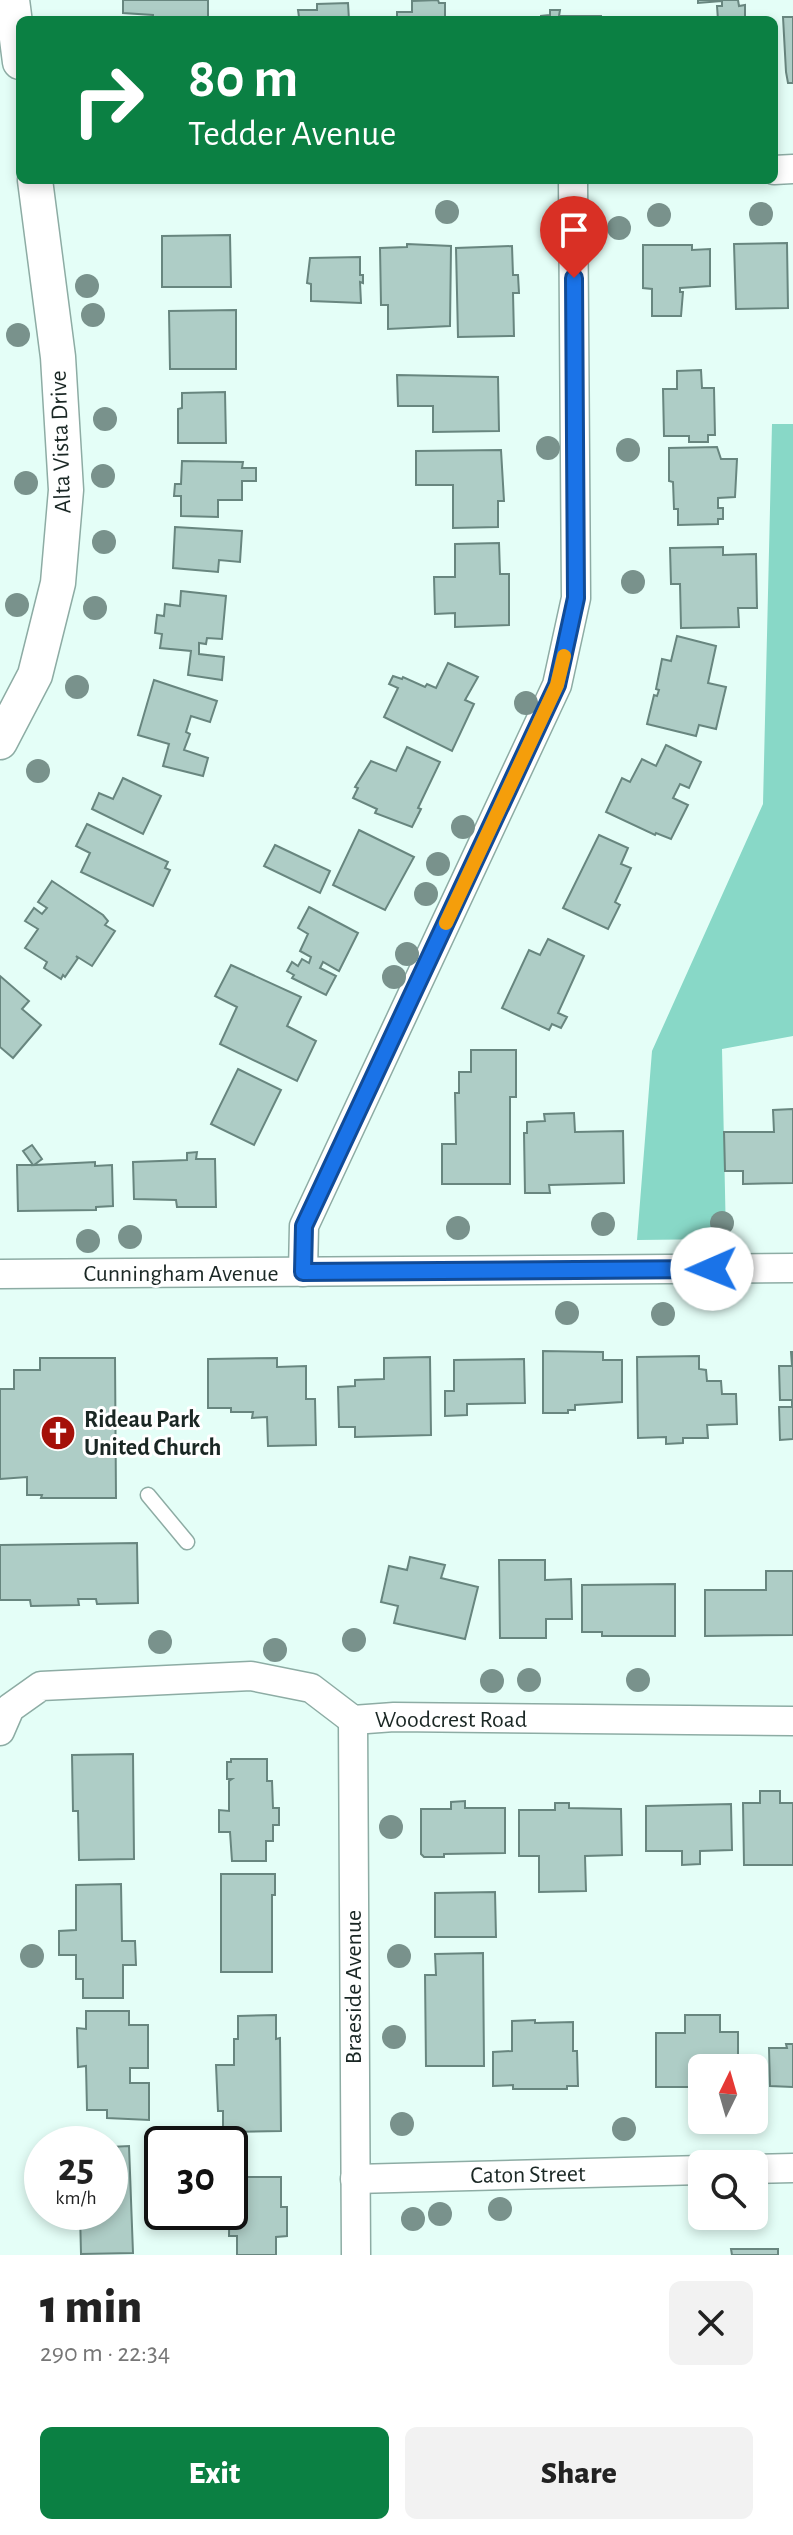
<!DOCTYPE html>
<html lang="en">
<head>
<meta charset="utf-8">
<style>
  :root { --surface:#fff; --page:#f2f2f2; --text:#222; --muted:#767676; --accent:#0b8043 }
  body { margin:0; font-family:"Alegreya Sans",sans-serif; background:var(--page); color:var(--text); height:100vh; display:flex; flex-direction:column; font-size:30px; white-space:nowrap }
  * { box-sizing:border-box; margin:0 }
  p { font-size:26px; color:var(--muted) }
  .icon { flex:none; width:44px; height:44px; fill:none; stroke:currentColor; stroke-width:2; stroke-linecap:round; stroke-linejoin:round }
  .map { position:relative; height:2255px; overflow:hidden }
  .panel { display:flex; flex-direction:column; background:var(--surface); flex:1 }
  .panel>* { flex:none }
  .guide { position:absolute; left:16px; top:16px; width:762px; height:168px; border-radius:12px; box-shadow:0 4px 12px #0003; background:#0b8043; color:#fff; overflow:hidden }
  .needle { width:52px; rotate:5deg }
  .tools { position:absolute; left:688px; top:2054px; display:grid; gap:16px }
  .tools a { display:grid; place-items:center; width:80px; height:80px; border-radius:12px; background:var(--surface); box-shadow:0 4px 12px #0003; font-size:40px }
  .speed { position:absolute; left:24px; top:2126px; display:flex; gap:16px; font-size:40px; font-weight:700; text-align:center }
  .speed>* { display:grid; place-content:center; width:104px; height:104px; border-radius:50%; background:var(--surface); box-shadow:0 4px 12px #0003; line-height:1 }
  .speed small { font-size:20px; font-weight:400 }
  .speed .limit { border:4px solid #111; border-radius:12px; background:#fff; color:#111 }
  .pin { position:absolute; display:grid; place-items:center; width:68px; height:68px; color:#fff; margin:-82px -34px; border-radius:50% 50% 50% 0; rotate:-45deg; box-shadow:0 0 8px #0007 }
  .pin .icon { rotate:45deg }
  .me { position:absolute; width:88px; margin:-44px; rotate:269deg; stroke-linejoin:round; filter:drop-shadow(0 0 6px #0008) }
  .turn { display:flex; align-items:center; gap:28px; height:168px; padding:0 40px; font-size:36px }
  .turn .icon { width:104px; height:104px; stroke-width:2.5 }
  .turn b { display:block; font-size:56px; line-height:68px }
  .round { display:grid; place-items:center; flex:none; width:84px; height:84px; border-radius:12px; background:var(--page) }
  .summary { display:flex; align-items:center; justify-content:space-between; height:136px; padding:0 40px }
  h1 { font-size:48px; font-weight:800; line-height:60px }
  .action { display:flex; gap:16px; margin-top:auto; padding:16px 40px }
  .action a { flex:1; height:92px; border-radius:12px; background:var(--accent); color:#fff; font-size:32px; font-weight:800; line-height:92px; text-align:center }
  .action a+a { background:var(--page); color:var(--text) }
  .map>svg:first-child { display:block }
  .green { fill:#88d8c7 }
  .building { fill:#aecdc6; stroke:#68867f; stroke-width:2 }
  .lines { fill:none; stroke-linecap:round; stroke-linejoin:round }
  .service-casing { stroke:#8daca4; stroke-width:17 }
  .minor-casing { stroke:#8daca4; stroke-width:31 }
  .tertiary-casing { stroke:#8daca4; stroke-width:37 }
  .service { stroke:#fff; stroke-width:14 }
  .minor { stroke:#fff; stroke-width:28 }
  .tertiary { stroke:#fff; stroke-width:34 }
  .tree { fill:#79928c }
  .route-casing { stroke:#114b97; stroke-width:20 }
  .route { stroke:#1a73e8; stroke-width:14 }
  .slow { stroke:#f59e0b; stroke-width:14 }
  .labels { text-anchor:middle; stroke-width:6; stroke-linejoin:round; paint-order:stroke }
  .street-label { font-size:24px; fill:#1a2724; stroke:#fff }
  .poi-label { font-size:24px; font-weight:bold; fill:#1a2724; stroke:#fff; text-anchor:start }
</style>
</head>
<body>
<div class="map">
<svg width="793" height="2255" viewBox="0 0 793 2255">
  <rect width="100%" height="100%" fill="#e4fef7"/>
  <path class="green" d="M772,424H793V1036L722,1049L726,1239L637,1240L652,1051L763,804Z"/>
  <g class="building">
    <path d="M123,0H208V20H153V15L123,13Z"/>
    <path d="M438,0L439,3H445V20H397V12H412V1Z"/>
    <path d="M698,0H738L739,6L745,5V19L763,18V20H718L717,6H722V1L698,3Z"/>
    <path d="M348,3L349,20H289L288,17H299L298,10H317V4Z"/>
    <path d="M550,10H560L559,16H601V20H541V16L550,15Z"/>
    <path d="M783,17H793V83H788L786,72Z"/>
    <path d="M230,235L231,287H162V236Z"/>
    <path d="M787,243L788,308L736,309L734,244Z"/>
    <path d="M407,244L451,246L450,326L388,329V305H381L380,248L407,247Z"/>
    <path d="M643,245H692V250L710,249V286L680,288V292H683L681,316H652V289L643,288Z"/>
    <path d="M512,246L513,275H518L519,293H513L514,336L458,337L456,248Z"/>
    <path d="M360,257V275H363V283L360,282L361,303L311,301V284L307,283L310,258Z"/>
    <path d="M236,310V369H170L169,311Z"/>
    <path d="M701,370L702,388H714L715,435H708V442H689V436H664L663,389H677V371Z"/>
    <path d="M397,375L498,377L499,431L433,432V406H398Z"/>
    <path d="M225,392L226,443H178V409L182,408V393Z"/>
    <path d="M717,447L721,459H737L735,497L718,498V508H723V519H718V524L678,525V509H674L673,482L669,481V448Z"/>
    <path d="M501,450L504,501H498V527L453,528V485H416V451Z"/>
    <path d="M182,461L243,462L242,468H256V481H242V500H218V517L181,516V496H174L175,484H181Z"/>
    <path d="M175,527L242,531L240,562L219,560L218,572L173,568Z"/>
    <path d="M499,543L500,574H509V625L455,627V613L435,614L434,577H455V544Z"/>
    <path d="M723,547V555L756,554L757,608H738L739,627L681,628L680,584H671L670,548Z"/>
    <path d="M181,591L226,596L222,639L207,638L206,644L199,643V654L224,657L222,680L188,675L191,651L160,648L162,634L155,633L157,615L164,616L165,604L180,606Z"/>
    <path d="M677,636L716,646L708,683L726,687L716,729L699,725L696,736L647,724L654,695L657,696L659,690L656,689L662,659L671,661Z"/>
    <path d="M448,663L478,677L465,700L474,704L452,751L384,717L398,688L389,684L393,676L402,679L403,677L425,687L427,684L436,688Z"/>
    <path d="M154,680L217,701L210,722L191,716L186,732L190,734L184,750L208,758L203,776L163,766L169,744L138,735Z"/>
    <path d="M666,745L701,762L689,788L680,784L673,798L688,805L671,839L656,833L655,835L606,812L622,778L630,782L642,759L656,766Z"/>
    <path d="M407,747L440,762L418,808L421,809L412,827L375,813L377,809L353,798L358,788L355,787L371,761L396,771Z"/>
    <path d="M123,778L161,796L143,834L92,809L99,793L113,799Z"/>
    <path d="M87,824L168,862L165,868L170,870L153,906L81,872L90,853L76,846Z"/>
    <path d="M359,830L414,857L385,910L333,885Z"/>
    <path d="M599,835L628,848L621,864L631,868L615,902L620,905L608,929L563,908Z"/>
    <path d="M275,845L330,871L320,893L264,866Z"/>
    <path d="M52,881L103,915L108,921L105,925L115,931L92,966L76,956L78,958L65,977L63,975L61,979L44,968L47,962L25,948L38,929L25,921L34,908L42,914L47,908L38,902Z"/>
    <path d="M309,907L358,933L339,971L323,962L320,968L336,976L326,995L292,978L294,975L287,971L292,962L298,966L302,959L309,963L311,957L300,951L308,934L298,928Z"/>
    <path d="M548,939L584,956L558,1013L567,1017L561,1028L552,1024L549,1030L502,1008L529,950L540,955Z"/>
    <path d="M231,965L301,997L287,1026L316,1041L297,1081L220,1044L237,1007L215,996Z"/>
    <path d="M0,976L29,1001L22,1009L41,1025L13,1058L0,1047Z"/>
    <path d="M471,1050H516V1097H510V1184H442V1144H456L455,1093H459V1072H471Z"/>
    <path d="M238,1069L281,1090L254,1145L211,1124Z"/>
    <path d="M793,1109V1183L743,1184V1171H725L724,1132H774L773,1110Z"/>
    <path d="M574,1113L575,1132L623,1131L624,1183L549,1185L550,1193H525L524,1133H527V1122L545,1121L544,1114Z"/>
    <path d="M32,1145L42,1159L34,1165L95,1162V1166L112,1165L113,1206L96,1207V1210L18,1211L17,1165H33L23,1151Z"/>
    <path d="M197,1152L196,1159H215L216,1207H177L176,1200L134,1199L133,1162L187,1160V1153Z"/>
    <path d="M543,1351L603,1352V1360H622V1402L575,1405V1410H568V1413H543Z"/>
    <path d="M791,1352H793V1439L780,1440L779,1407H792V1400H780L779,1366H792Z"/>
    <path d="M699,1356V1369L706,1370L707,1381H721L722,1394H736L737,1424L707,1425L708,1438H683V1443L666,1444V1437L638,1438L637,1357Z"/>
    <path d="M430,1357L431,1435L355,1437V1427H339L338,1387L355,1386V1380L384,1379V1358Z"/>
    <path d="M40,1358H115L116,1498H41L42,1495H27V1477L0,1479V1389H14V1370H40Z"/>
    <path d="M277,1358V1367L306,1366V1399H315L316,1445L268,1446L267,1417L252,1418L253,1412H231V1408H208V1359Z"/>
    <path d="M524,1359L525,1403L467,1404V1415L445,1416V1391H454V1360Z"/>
    <path d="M137,1543L138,1603L97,1604L96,1599H78L79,1605L31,1606L30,1600H0V1545Z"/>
    <path d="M410,1557L445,1565L441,1578L478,1587L465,1639L394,1623L398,1606L381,1602L389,1566L407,1570Z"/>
    <path d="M499,1560H545V1580L571,1579L572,1619H546V1638H500Z"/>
    <path d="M766,1571H793V1635L705,1636V1590H766Z"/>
    <path d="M675,1584V1636H602V1632H582V1585Z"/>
    <path d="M133,1754L134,1859L79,1860L78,1811H73L72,1755Z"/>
    <path d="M231,1759H267V1781H272L273,1808H279V1825H273V1841H266V1861H232L230,1832H219V1810L229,1811V1781L232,1779H227V1762H231Z"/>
    <path d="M760,1791H780V1803H793V1865H744L743,1803H760Z"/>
    <path d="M465,1801V1808H505V1853L444,1854V1857H424L421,1854V1809H451V1802Z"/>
    <path d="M555,1803H569V1808L621,1809L622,1855L585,1856L586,1891L539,1892V1856H519V1810H555Z"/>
    <path d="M731,1804L732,1850L700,1851V1864L682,1865V1851H646V1806Z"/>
    <path d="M221,1874H275V1895H272V1972H221Z"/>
    <path d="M121,1884L122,1941H135L136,1965H123V1998H83V1979H76V1955H59V1931L76,1930V1885Z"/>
    <path d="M495,1892L496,1937H435V1893Z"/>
    <path d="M483,1953L484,2066H426L425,1975H436L435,1954Z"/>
    <path d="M86,2011H129V2025H148V2068H130V2083H149V2120L107,2118V2110H87L86,2066L78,2067L77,2028L86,2029Z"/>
    <path d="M276,2015V2039L280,2038L281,2131L223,2132V2111H218L216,2065H234V2039H238V2016Z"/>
    <path d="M685,2015H720V2032H738V2068H702V2087H656V2033H685Z"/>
    <path d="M535,2020V2023L573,2022V2051H577L578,2086H567V2089H513V2085L493,2086V2052L512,2051V2021Z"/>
    <path d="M786,2044H793V2087L770,2086L769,2048H787Z"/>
    <path d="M129,2146L133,2253L81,2254L80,2212H110V2147Z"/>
    <path d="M230,2177H281V2207H287V2236L276,2237V2255H237V2236H229Z"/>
    <path d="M731,2249H778V2255H732Z"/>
  </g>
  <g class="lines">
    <defs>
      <path id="service" d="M148,1495L187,1542"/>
      <g id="minor">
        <path d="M774,170L793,169"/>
        <path d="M303,1272L304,1226L557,685L576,598L573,180"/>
        <path d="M0,1274L793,1268"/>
        <path d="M353,1720L356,2255"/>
        <path d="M0,1731L10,1708L41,1686L251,1676L311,1688L353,1720L394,1717L793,1721"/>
        <path d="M754,2169L793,2168"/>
        <path d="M355,2179L702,2170"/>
      </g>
      <g id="tertiary">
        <path d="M12,0L20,62"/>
        <path d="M0,742L35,675L58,583L66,490L58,357L35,180"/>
      </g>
    </defs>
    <use href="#service" class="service-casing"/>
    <use href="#minor" class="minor-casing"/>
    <use href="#tertiary" class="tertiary-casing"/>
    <use href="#service" class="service"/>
    <use href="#minor" class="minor"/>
    <use href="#tertiary" class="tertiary"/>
  </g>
  <g class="tree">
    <circle cx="447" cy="212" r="12"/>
    <circle cx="761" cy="214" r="12"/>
    <circle cx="659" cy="215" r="12"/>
    <circle cx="619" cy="228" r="12"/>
    <circle cx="87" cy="286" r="12"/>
    <circle cx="93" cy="315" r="12"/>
    <circle cx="18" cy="335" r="12"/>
    <circle cx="105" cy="419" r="12"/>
    <circle cx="548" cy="448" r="12"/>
    <circle cx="628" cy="450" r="12"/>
    <circle cx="103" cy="476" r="12"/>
    <circle cx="26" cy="483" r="12"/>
    <circle cx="104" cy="542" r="12"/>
    <circle cx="633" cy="582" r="12"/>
    <circle cx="17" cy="605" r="12"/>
    <circle cx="95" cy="608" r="12"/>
    <circle cx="77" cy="687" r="12"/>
    <circle cx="526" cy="703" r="12"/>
    <circle cx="38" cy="771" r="12"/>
    <circle cx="463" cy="827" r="12"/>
    <circle cx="438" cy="864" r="12"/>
    <circle cx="426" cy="894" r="12"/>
    <circle cx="407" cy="954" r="12"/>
    <circle cx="394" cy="977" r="12"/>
    <circle cx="722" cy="1223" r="12"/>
    <circle cx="603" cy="1224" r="12"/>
    <circle cx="458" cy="1228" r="12"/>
    <circle cx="130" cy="1237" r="12"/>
    <circle cx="88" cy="1241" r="12"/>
    <circle cx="567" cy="1313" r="12"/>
    <circle cx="663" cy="1314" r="12"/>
    <circle cx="354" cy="1640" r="12"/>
    <circle cx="160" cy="1642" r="12"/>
    <circle cx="275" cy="1650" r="12"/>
    <circle cx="529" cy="1680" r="12"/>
    <circle cx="638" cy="1680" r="12"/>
    <circle cx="492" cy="1681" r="12"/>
    <circle cx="391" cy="1827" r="12"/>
    <circle cx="32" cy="1956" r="12"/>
    <circle cx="399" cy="1956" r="12"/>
    <circle cx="394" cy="2037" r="12"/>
    <circle cx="402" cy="2124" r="12"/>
    <circle cx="624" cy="2129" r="12"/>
    <circle cx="500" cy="2209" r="12"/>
    <circle cx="440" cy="2214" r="12"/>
    <circle cx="413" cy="2219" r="12"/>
  </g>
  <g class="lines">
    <defs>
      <path id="route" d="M574,278L576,598L557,685L304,1226L303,1272L712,1269"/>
    </defs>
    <use href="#route" class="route-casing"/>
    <use href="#route" class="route"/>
    <path class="slow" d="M446,923L557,685L564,656"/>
  </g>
  <defs>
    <symbol id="church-disc" viewBox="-11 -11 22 22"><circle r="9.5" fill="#a51109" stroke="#fff"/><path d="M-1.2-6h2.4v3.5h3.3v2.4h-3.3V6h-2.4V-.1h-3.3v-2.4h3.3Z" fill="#fff"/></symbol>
  </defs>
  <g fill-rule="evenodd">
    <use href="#church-disc" x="38" y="1413" width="40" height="40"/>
  </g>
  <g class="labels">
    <g class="street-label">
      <text transform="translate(60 442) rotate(-92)" y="8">Alta Vista Drive</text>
      <text x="181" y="1281">Cunningham Avenue</text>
      <text x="451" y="1727">Woodcrest Road</text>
      <text transform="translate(353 1987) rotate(-90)" y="8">Braeside Avenue</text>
      <text transform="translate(528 2174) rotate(-1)" y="8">Caton Street</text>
    </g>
    <g class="poi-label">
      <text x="84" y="1427">Rideau Park<tspan x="84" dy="28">United Church</tspan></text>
    </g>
  </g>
</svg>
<div class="tools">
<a><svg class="needle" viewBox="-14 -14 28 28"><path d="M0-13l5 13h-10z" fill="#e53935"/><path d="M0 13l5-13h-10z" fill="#767676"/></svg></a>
<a><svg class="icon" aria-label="search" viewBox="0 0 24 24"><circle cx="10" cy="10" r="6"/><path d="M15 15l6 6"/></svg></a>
</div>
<div class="speed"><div>25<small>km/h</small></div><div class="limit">30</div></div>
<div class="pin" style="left:574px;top:278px;background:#d93025"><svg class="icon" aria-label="arrive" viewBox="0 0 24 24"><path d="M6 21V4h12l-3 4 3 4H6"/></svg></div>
<svg class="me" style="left:712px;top:1269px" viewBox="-20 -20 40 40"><circle r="19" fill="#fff"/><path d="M0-13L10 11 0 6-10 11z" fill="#1a73e8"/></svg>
<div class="guide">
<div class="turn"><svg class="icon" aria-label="right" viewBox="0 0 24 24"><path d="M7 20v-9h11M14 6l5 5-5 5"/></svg><div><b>80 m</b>Tedder Avenue</div></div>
</div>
</div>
<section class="panel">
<div class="summary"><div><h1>1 min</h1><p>290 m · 22:34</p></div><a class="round"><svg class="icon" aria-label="close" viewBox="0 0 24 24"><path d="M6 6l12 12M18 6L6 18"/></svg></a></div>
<div class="action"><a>Exit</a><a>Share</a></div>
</section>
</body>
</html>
